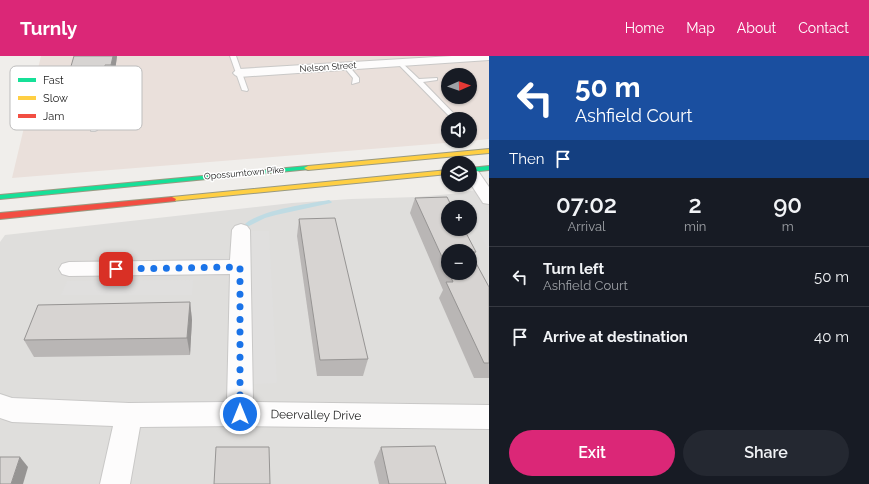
<!DOCTYPE html>
<html lang="en">
<head>
<meta charset="utf-8">
<style>
  :root { --surface:#171b24; --page:#242831; --text:#f1f3f6; --muted:#9ea1a6; --line:#363941; --accent:#db2777 }
  body { margin:0; font-family:Raleway,sans-serif; background:var(--page); color:var(--text); height:100vh; display:flex; flex-direction:column; font-size:15px; white-space:nowrap }
  * { box-sizing:border-box; margin:0 }
  p { font-size:13px; color:var(--muted) }
  .icon { flex:none; width:22px; height:22px; fill:none; stroke:currentColor; stroke-width:2; stroke-linecap:round; stroke-linejoin:round }
  .map { position:relative; flex:1; overflow:hidden }
  .sheet { display:flex; flex-direction:column; background:var(--surface); width:380px }
  .sheet>* { flex:none }
  .guide { background:#1a4fa0; color:#fff; overflow:hidden }
  .needle { width:26px; rotate:88deg }
  .fabs { position:absolute; left:441px; top:12px; display:grid; gap:8px }
  .fabs a { display:grid; place-items:center; width:36px; height:36px; border-radius:50%; background:var(--surface); box-shadow:0 1px 3px #0004; font-size:20px }
  .pin { position:absolute; display:grid; place-items:center; width:34px; height:34px; color:#fff; margin:-17px; border-radius:8px; box-shadow:0 2px 6px #0006 }
  .me { position:absolute; width:44px; margin:-22px; rotate:0deg; stroke-linejoin:round; filter:drop-shadow(0 0 3px #0008) }
  .turn { display:flex; align-items:center; gap:14px; height:84px; padding:0 20px; font-size:18px }
  .turn .icon { width:52px; height:52px; stroke-width:2.5 }
  .turn b { display:block; font-size:28px; line-height:34px }
  .then { display:flex; align-items:center; height:38px; padding:0 20px; background:#0003; gap:8px; font-size:15px }
  .eta { display:flex; justify-content:space-evenly; align-items:center; height:68px; text-align:center }
  .eta b { font-size:24px; font-weight:600; line-height:28px }
  .button { display:flex; gap:8px; margin-top:auto; padding:8px 20px }
  .button a { flex:1; height:46px; border-radius:24px; background:var(--accent); color:#fff; font-size:16px; font-weight:600; line-height:46px; text-align:center }
  .button a+a { background:var(--page); color:var(--text) }
  ul { padding:0; list-style:none }
  li { display:flex; align-items:center; gap:12px; height:60px; padding:0 20px; border-top:1px solid var(--line) }
  li div { flex:1 }
  li b { display:block; font-size:15px }
  li em { font-style:normal }
  header { display:flex; align-items:center; gap:24px; box-sizing:border-box; height:56px; padding:0 20px; background:var(--accent); color:#fff }
  header strong { font-size:19px }
  nav { display:flex; gap:22px; margin-inline-start:auto; font-size:14px }
  main { display:flex; flex:1; min-height:0 }
  .map>svg:first-child { display:block }
  .residential { fill:#dfdedc; fill-rule:evenodd }
  .military { fill:#eae0db; fill-rule:evenodd }
  .parking { fill:#e0dfde }
  .lines { fill:none; stroke-linecap:round; stroke-linejoin:round }
  .stream { fill:#bfdbe3; fill-rule:evenodd }
  .lane-casing { stroke:#c9c8c7; stroke-width:2 }
  .street-casing { stroke:#c9c8c7; stroke-width:2 }
  .fast-casing { stroke:#999a82; stroke-width:2 }
  .slow-casing { stroke:#999a82; stroke-width:2 }
  .jam-casing { stroke:#999a82; stroke-width:2 }
  .lane { fill:#fdfcfc; fill-rule:evenodd }
  .street { fill:#fdfcfc; fill-rule:evenodd }
  .fast { fill:#16e098; fill-rule:evenodd }
  .slow { fill:#ffcf43; fill-rule:evenodd }
  .jam { fill:#f24e42; fill-rule:evenodd }
  .wall { fill:#b9b6b5; fill-rule:evenodd }
  .shaded-wall { fill:#969493 }
  .building { fill:#d7d4d2; stroke:#969493 }
  .route { stroke:#1a73e8; stroke-width:7; stroke-dasharray:0 12.6 }
  .labels { text-anchor:middle; stroke-width:3; stroke-linejoin:round; paint-order:stroke }
  .far-street-label { font-size:9px; fill:#222; stroke:#fff }
  .near-street-label { font-size:12px; fill:#222; stroke:#fff }
  .key { fill:#fff; stroke:#bdbdbd; stroke-width:1 }
  .key-label { font-size:11px; fill:#222 }
</style>
</head>
<body>
<header>
<strong>Turnly</strong>
<nav><a>Home</a><a>Map</a><a>About</a><a>Contact</a></nav>
</header>
<main>
<div class="map">
<svg width="489" height="428" viewBox="0 0 489 428">
  <rect width="100%" height="100%" fill="#f0eeeb"/>
  <path class="residential" d="M489,131V428H0V186L5,179L292,147L351,143L417,141L461,137ZM448,151H470V173H448ZM448,195H470V217H448Z"/>
  <path class="military" d="M41,0H489V83L470,85V63H448V85H470L12,122ZM448,19H470V41H448Z"/>
  <g class="parking">
    <path d="M462,144H481L489,159V196L470,159V151H466Z"/>
    <path d="M251,175H269L277,327L252,328Z"/>
    <path d="M193,224L192,239H61L67,225Z"/>
  </g>
  <g class="lines">
    <path class="stream" d="M329,144L332,146L331,147L276,159L265,162L247,171L244,169C259,154 308,148 329,144Z"/>
    <defs>
      <g id="lane">
        <path d="M230,0H236L248,34L247,35L242,34Z"/>
        <path d="M399,4L419,23L437,22V24L423,26L459,63H452L397,7V5Z"/>
        <path d="M344,9H348L359,22V26L352,28L353,22L343,10Z"/>
        <path d="M131,34L134,36L133,37L100,40L97,74L95,75H91L95,37Z"/>
      </g>
      <g id="street">
        <path d="M452,0H489V4L239,21L235,19L233,17L235,15L239,13Z"/>
        <path d="M470,110L476,112L489,131V148L483,147L470,127Z"/>
        <path d="M241,168L247,170L250,174L253,346L489,349V373L240,370L140,371L130,428H100L113,370L12,366L0,362V338L12,342L129,347L227,346L230,218L69,220L62,218L59,213L62,208L69,206L230,204L232,174L235,170Z"/>
      </g>
      <g id="fast">
        <path d="M308,110L312,112L310,113L0,143V139Z"/>
        <path d="M489,110V114L470,116V112Z"/>
      </g>
      <g id="slow">
        <path d="M489,93V97L308,114L304,112L308,110Z"/>
        <path d="M448,114V118L172,145L168,143L172,141Z"/>
      </g>
      <path id="jam" d="M172,141L176,143L175,145L0,163V157Z"/>
    </defs>
    <use href="#lane" class="lane-casing"/>
    <use href="#street" class="street-casing"/>
    <use href="#fast" class="fast-casing"/>
    <use href="#slow" class="slow-casing"/>
    <use href="#jam" class="jam-casing"/>
    <use href="#lane" class="lane"/>
    <use href="#street" class="street"/>
    <use href="#fast" class="fast"/>
    <use href="#slow" class="slow"/>
    <use href="#jam" class="jam"/>
  </g>
  <g class="wall">
    <path d="M117,0L114,23H108L107,30L73,31L69,17Z"/>
    <path d="M415,142L476,196L473,202L489,231V322H474L439,242L443,234L410,157ZM448,195L470,217H448Z"/>
    <path d="M299,163L368,303L363,320H317L297,180Z"/>
    <path d="M190,246L192,264L190,299L34,301L24,284Z"/>
    <path d="M381,391L446,428H379L374,406Z"/>
  </g>
  <g class="shaded-wall">
    <path d="M113,0H117L114,23L111,9Z"/>
    <path d="M105,9L108,23L107,30L104,15Z"/>
    <path d="M190,246L192,264L190,299L187,282Z"/>
    <path d="M20,401L28,411L23,428H11Z"/>
  </g>
  <g class="building">
    <path d="M74,0H113L111,9H105L104,15L69,17Z"/>
    <path d="M447,141L452,151H448V173H464L476,196H470V195H448V214L415,142Z"/>
    <path d="M335,162L368,303L320,304L299,163Z"/>
    <path d="M470,196L489,231V307H484L446,226H453L449,217H470Z"/>
    <path d="M190,246L187,282L24,284L38,249Z"/>
    <path d="M435,390L446,428H389L381,391Z"/>
    <path d="M216,391H269L270,428H214Z"/>
    <path d="M0,401H20L11,428H0Z"/>
  </g>
  <g class="lines">
    <path class="route" d="M116,213L240,211V358"/>
  </g>
  <g class="labels">
    <g class="far-street-label">
      <text transform="translate(328 11) rotate(-4)" y="3">Nelson Street</text>
      <text transform="translate(244 117) rotate(-5)" y="3">Opossumtown Pike</text>
    </g>
    <g class="near-street-label">
      <text transform="translate(316 359) rotate(1)" y="4">Deervalley Drive</text>
    </g>
  </g>
  <rect x="10" y="10" width="132" height="64" rx="6" class="key"/>
  <rect x="18" y="22" width="18" height="4" fill="#16e098"/>
  <rect x="18" y="40" width="18" height="4" fill="#ffcf43"/>
  <rect x="18" y="58" width="18" height="4" fill="#f24e42"/>
  <g class="key-label">
    <text x="43" y="28">Fast</text>
    <text x="43" y="46">Slow</text>
    <text x="43" y="64">Jam</text>
  </g>
</svg>
<div class="fabs">
<a><svg class="needle" viewBox="-14 -14 28 28"><path d="M0-13l5 13h-10z" fill="#e53935"/><path d="M0 13l5-13h-10z" fill="#9ea1a6"/></svg></a>
<a><svg class="icon" aria-label="sound" viewBox="0 0 24 24"><path d="M4 9h4l5-4v14l-5-4H4zM17 9q2 3 0 6"/></svg></a>
<a><svg class="icon" aria-label="layers" viewBox="0 0 24 24"><path d="M12 4l9 5-9 5-9-5zM3 14l9 5 9-5"/></svg></a>
<a>+</a>
<a>−</a>
</div>
<div class="pin" style="left:116px;top:213px;background:#d93025"><svg class="icon" aria-label="arrive" viewBox="0 0 24 24"><path d="M6 21V4h12l-3 4 3 4H6"/></svg></div>
<svg class="me" style="left:240px;top:358px" viewBox="-20 -20 40 40"><circle r="17" fill="#1a73e8" stroke="#fff" stroke-width="3"/><path d="M0-11L8 9 0 5-8 9z" fill="#fff"/></svg>
</div>
<section class="sheet">
<div class="guide">
<div class="turn"><svg class="icon" aria-label="left" viewBox="0 0 24 24"><path d="M17 20v-9H6M10 6l-5 5 5 5"/></svg><div><b>50 m</b>Ashfield Court</div></div>
<div class="then">Then<svg class="icon" aria-label="arrive" viewBox="0 0 24 24"><path d="M6 21V4h12l-3 4 3 4H6"/></svg></div>
</div>
<div class="eta">
<div><b>07:02</b><p>Arrival</p></div>
<div><b>2</b><p>min</p></div>
<div><b>90</b><p>m</p></div>
</div>
<ul>
<li><svg class="icon" aria-label="left" viewBox="0 0 24 24"><path d="M17 20v-9H6M10 6l-5 5 5 5"/></svg><div><b>Turn left</b><p>Ashfield Court</p></div><em>50 m</em></li>
<li><svg class="icon" aria-label="arrive" viewBox="0 0 24 24"><path d="M6 21V4h12l-3 4 3 4H6"/></svg><div><b>Arrive at destination</b></div><em>40 m</em></li>
</ul>
<div class="button"><a>Exit</a><a>Share</a></div>
</section>
</main>
</body>
</html>
